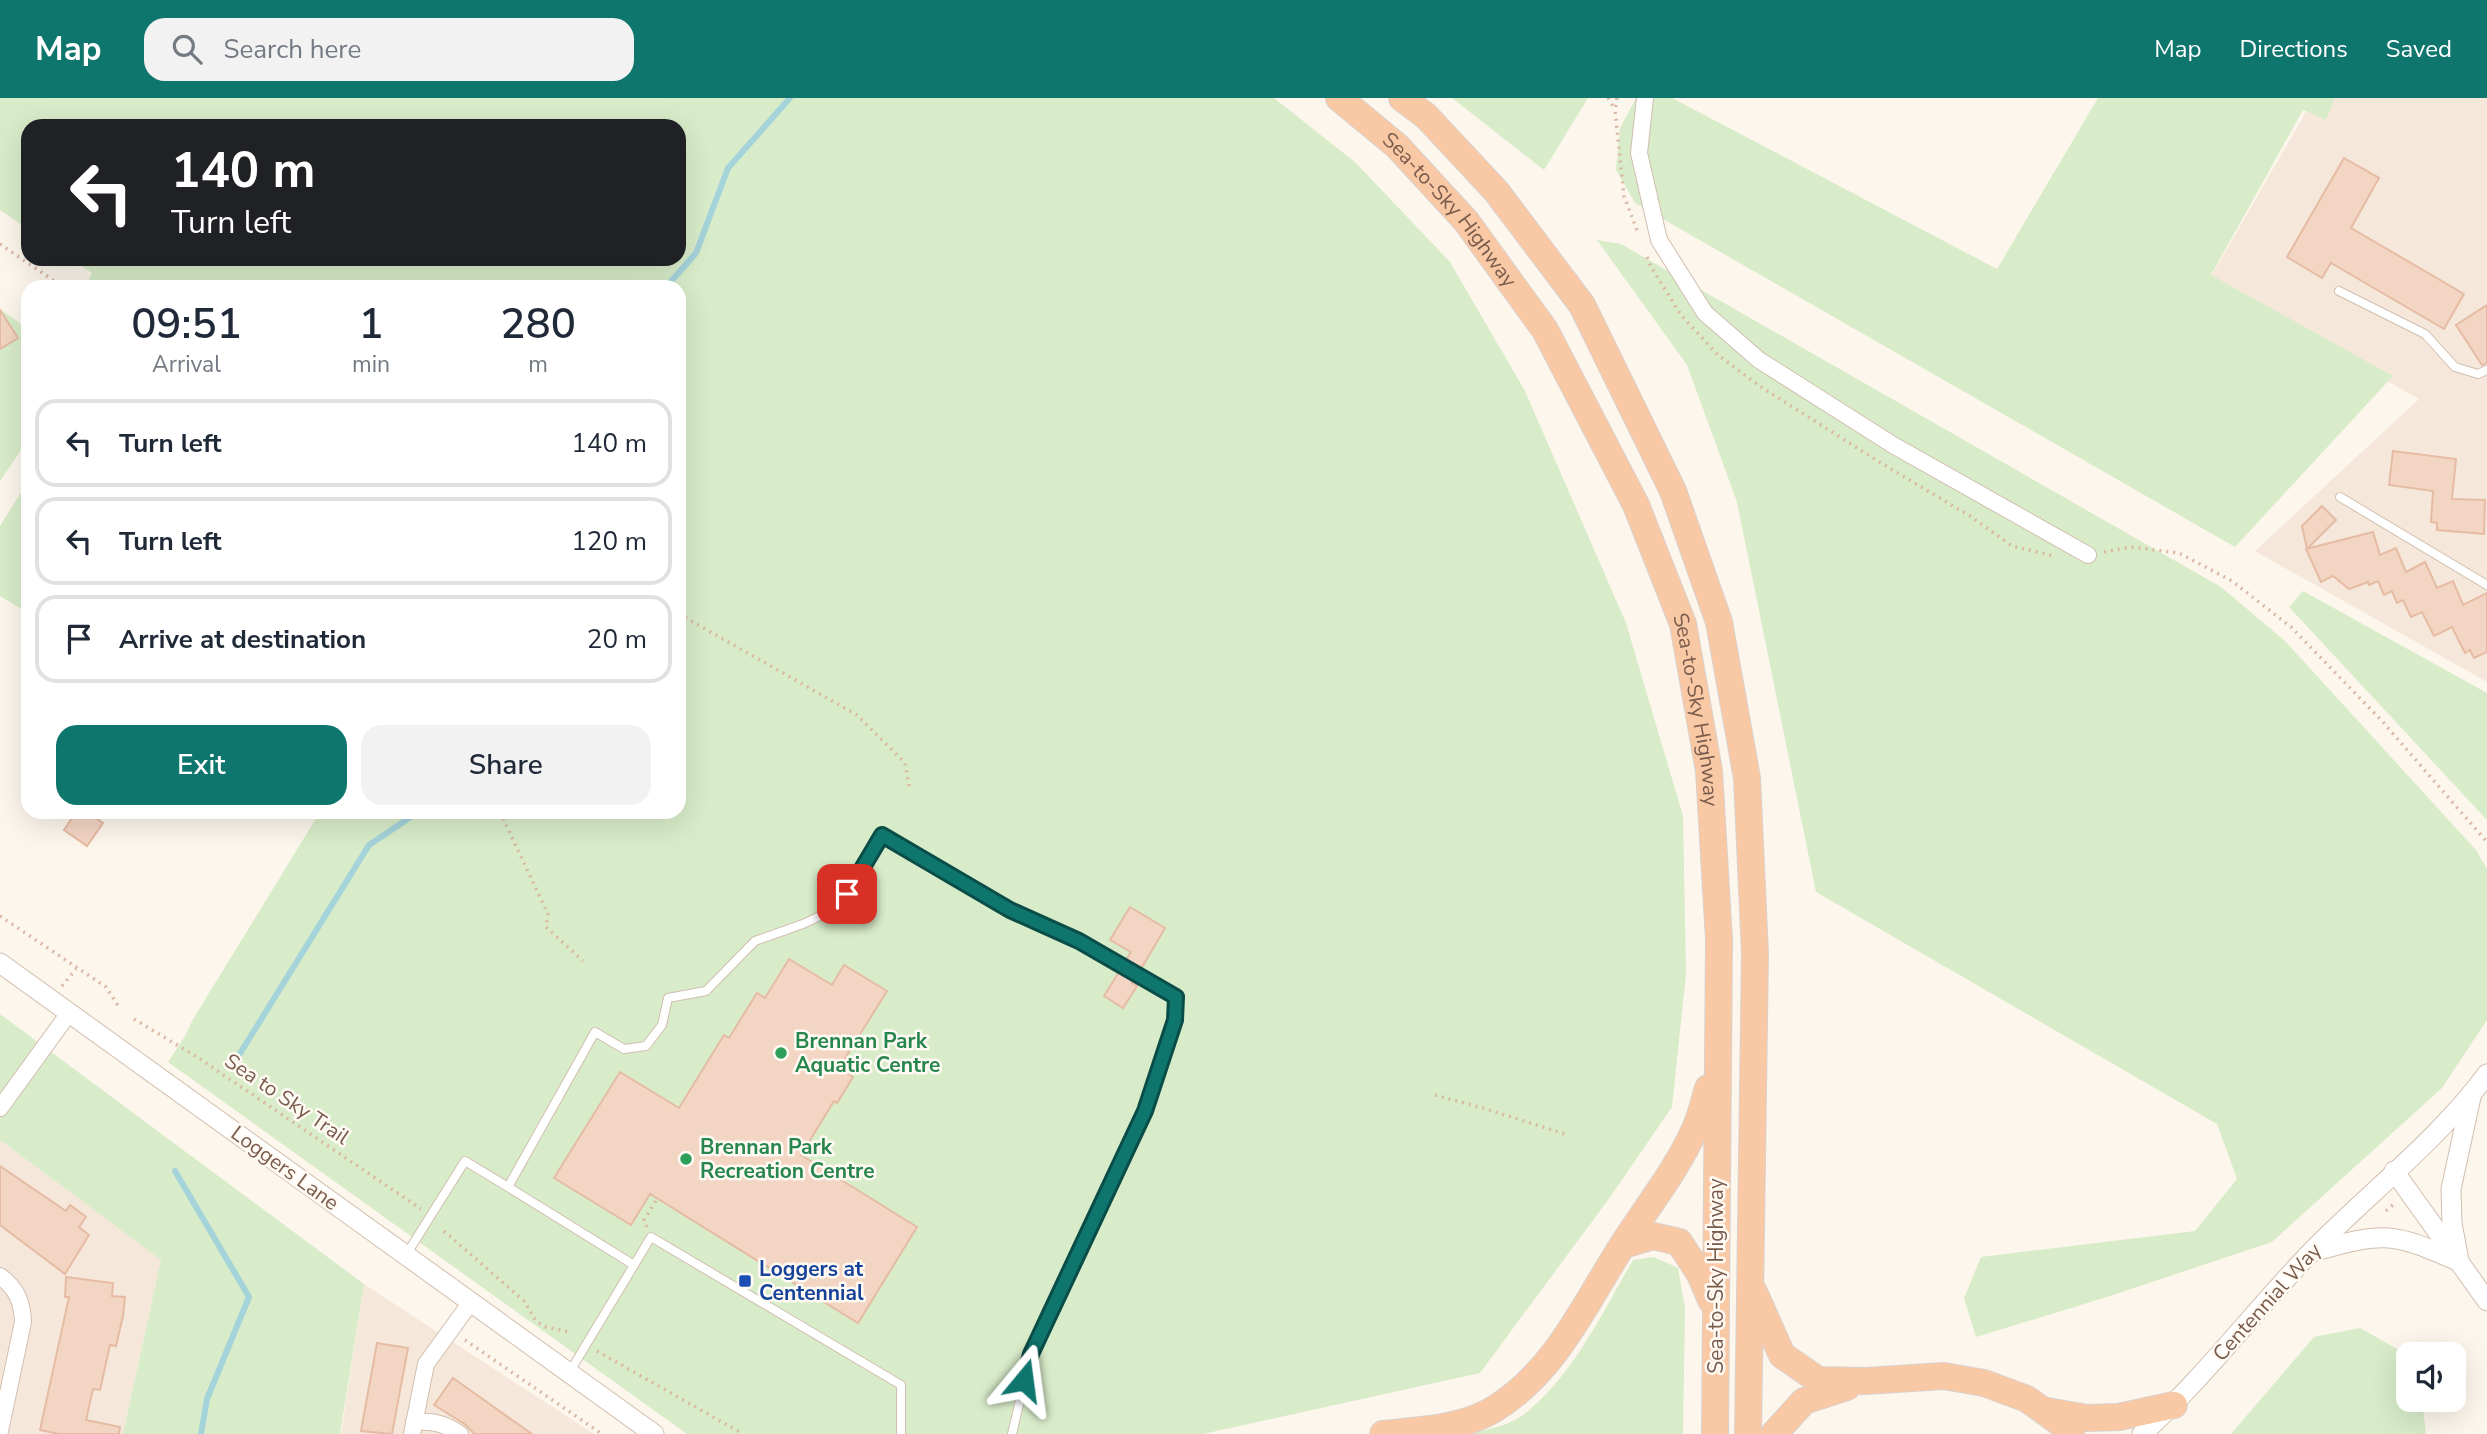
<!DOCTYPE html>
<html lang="en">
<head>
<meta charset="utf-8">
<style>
  :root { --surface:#fff; --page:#f2f2f3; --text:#1f2937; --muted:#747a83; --line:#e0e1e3; --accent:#0f766e }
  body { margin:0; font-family:"Nunito Sans",sans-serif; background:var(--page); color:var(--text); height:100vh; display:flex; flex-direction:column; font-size:26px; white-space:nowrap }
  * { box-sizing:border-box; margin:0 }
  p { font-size:23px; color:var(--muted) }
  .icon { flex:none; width:38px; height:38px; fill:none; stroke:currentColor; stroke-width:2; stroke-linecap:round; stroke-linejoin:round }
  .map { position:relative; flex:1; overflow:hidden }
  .panel { position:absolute; left:21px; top:182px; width:665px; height:539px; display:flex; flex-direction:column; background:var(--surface); border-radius:21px; box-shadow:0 7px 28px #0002 }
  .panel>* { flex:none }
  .guide { position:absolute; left:21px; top:21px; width:665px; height:147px; border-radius:21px; box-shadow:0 7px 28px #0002; background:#202124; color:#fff; overflow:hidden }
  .tools { position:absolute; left:2396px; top:1244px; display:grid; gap:14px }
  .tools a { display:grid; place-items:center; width:70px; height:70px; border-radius:14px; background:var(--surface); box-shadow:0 7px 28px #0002; font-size:35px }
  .pin { position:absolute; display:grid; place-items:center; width:60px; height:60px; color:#fff; margin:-30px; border-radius:14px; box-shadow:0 4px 10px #0006 }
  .me { position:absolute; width:77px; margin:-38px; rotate:16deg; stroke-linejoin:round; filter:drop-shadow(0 0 5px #0008) }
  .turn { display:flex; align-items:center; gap:24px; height:147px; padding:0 35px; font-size:32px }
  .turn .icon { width:91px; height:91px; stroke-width:2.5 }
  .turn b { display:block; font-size:49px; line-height:60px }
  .eta { display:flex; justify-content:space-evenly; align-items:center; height:119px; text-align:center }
  .eta b { font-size:42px; font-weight:600; line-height:49px }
  .button { display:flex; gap:14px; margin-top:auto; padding:14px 35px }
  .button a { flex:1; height:80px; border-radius:21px; background:var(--accent); color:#fff; font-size:28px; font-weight:600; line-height:80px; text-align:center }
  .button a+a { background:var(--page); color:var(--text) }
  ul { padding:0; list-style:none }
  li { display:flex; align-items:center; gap:21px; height:88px; margin:0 14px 10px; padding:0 21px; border:4px solid var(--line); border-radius:21px }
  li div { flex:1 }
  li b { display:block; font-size:26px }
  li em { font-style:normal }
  header { display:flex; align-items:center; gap:42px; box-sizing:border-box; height:98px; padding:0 35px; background:var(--accent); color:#fff }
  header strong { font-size:33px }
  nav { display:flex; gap:38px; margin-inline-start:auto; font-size:24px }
  .search { width:490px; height:63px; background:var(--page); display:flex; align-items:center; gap:18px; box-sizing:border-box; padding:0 24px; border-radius:21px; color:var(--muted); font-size:26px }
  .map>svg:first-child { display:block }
  .residential { fill:#f5e8da }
  .green { fill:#d8ecc9 }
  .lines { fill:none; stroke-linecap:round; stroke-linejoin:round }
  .stream { stroke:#a5d3da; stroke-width:6 }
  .building { fill:#f3d5c3; stroke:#e6bba3; stroke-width:2 }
  .service-casing { stroke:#d1beb0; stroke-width:10 }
  .minor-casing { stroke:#d1beb0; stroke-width:18 }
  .tertiary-casing { stroke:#d1beb0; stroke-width:21 }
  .trunk-casing { stroke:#dad1cd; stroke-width:28 }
  .path { stroke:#d9b8a5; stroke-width:3.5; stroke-dasharray:2 5; stroke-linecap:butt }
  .service { stroke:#fff; stroke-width:8 }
  .minor { stroke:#fff; stroke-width:16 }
  .tertiary { stroke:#fff; stroke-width:19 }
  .trunk { stroke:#f9c8a4; stroke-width:26 }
  .route-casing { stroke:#0a4d48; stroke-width:18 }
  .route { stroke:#0f766e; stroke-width:12 }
  .leisure-dot { fill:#2e9e5b; stroke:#fffaf3; stroke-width:2.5 }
  .transit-dot { fill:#1a4fb4; stroke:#fffaf3; stroke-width:2.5 }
  .labels { text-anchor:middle; stroke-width:5; stroke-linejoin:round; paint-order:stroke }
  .street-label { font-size:21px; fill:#7a5c4d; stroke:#fffaf3 }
  .leisure-label { font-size:21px; font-weight:bold; fill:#27864d; stroke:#fffaf3; text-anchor:start }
  .transit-label { font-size:21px; font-weight:bold; fill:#164399; stroke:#fffaf3; text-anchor:start }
</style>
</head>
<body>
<header>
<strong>Map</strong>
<div class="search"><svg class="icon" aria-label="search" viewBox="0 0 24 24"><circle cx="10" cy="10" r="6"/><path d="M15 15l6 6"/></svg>Search here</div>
<nav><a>Map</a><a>Directions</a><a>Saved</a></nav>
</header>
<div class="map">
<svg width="2487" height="1336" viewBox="0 0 2487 1336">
  <rect width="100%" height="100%" fill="#fdf6ec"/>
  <g class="residential">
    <path d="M2314,0H2487V584L2255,453L2419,301L2209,182Z"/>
    <path d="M0,1042L161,1162L123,1336H0Z"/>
    <path d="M364,1186L594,1336H341Z"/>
  </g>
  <g class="green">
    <path d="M0,0H1274L1355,64L1450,164L1525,293L1626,525L1683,718L1686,876L1672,1009L1608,1102L1480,1275L1203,1336H687L168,964L185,938L192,923L320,714H679V189H85L92,175L72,161H679V28H28V131L0,112Z"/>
    <path d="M1452,0H1588L1544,72Z"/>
    <path d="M1636,0H1672L1997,171L2098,0H2335L2326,22L2303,12L2211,177L2393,278L2235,449L1635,105L1616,72L1620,30Z"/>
    <path d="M1597,142L1621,146L2221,489L2285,543L2476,752L2487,771V922L2442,990L2272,1144L2107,1199L1976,1239L1964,1200L1981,1159L2195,1133L2237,1081L2217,1026L1816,794L1737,404L1687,267Z"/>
    <path d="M0,211L28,231V342L0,383Z"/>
    <path d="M28,383V515L0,498V428Z"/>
    <path d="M2303,493L2487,595V722L2289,509Z"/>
    <path d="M0,916L364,1186L340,1336H123L161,1162L0,1042Z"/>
    <path d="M1654,1159L1678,1170L1685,1210L1683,1336H1461C1483,1333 1509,1329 1527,1314C1575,1274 1602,1215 1633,1162Z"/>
    <path d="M2360,1230L2408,1257V1302H2422L2426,1336H2231L2314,1239Z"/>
  </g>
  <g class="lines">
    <g class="stream">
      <path d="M666,189L696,155L728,70L790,0"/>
      <path d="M236,962L369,747L418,714"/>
      <path d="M175,1073L249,1199L207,1301L201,1336"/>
    </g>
  </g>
  <g class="building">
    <path d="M2344,60L2379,80L2351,130L2464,196L2444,231L2331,165L2322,180L2287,159Z"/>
    <path d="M2487,207V265L2482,267L2456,227Z"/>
    <path d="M0,212L18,240L0,251Z"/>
    <path d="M2393,353L2456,361L2452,401L2485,402L2484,436L2437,432V425L2431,424L2433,393L2389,387Z"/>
    <path d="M2322,408L2336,422L2307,451L2302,428Z"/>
    <path d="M2373,434L2380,457L2396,450L2406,474L2425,464L2437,490L2453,483L2463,507L2487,495V554L2474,560L2470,552L2465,555L2452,529L2434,538L2422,514L2411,519L2403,502L2397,505L2392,493L2384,497L2378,483L2369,487L2368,484L2349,491L2333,478L2321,484L2306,451Z"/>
    <path d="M76,714H87L103,725L87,748L64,732Z"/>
    <path d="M1130,809L1165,830L1141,871L1126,862L1131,854L1110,842Z"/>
    <path d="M789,861L832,887L844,867L887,893L839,970L853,979L837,1005L834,1003L801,1057L917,1129L858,1225L650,1096L631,1127L554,1080L620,974L679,1010L724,937L729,940L757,895L765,900Z"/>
    <path d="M1119,874L1134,882L1132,885L1137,888L1123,910L1104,898Z"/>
    <path d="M0,1068L66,1113L70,1107L86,1119L79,1129L89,1137L65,1176L0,1127Z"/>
    <path d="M66,1179L113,1185L112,1198L125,1199L123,1218L116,1248L110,1247L100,1292L93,1291L86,1322L120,1329L119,1336H59L40,1332L69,1199H65Z"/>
    <path d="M377,1245L408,1250L392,1336L361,1333Z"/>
    <path d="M453,1280L532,1336H474L466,1327L434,1307Z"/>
  </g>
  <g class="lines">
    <defs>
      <g id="service">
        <path d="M2339,193L2425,236L2455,269L2478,276L2487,272"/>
        <path d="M2340,399L2487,487"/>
        <path d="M508,1089L634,1167"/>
        <path d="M406,1157L465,1063L508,1089L595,934L624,951L646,948L662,927L668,900L706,893L755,843L803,826L839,809L882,737L1010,812L1079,843L1176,899V922L1145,1013L1031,1256L1012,1336"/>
        <path d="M569,1275L651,1139L901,1287V1336"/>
      </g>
      <g id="minor">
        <path d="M1645,0L1639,55L1659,142L1705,215L1759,262L1893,347L2088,457"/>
        <path d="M0,1010L69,915"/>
        <path d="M0,1178C17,1191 22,1203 23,1224L0,1333"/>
        <path d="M414,1324C433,1323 444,1325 460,1336"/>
        <path d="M412,1336L426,1266L471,1204"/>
      </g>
      <g id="tertiary">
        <path d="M0,865L654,1336"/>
        <path d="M2394,1073L2487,1203"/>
        <path d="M2312,1154C2336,1148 2364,1138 2389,1140C2412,1142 2436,1154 2458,1163"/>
        <path d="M2459,1163L2452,1125L2451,1091L2471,999"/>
        <path d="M2142,1336C2204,1280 2254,1213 2312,1153C2369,1095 2439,1041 2487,976"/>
      </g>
      <g id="trunk">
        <path id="s1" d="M1339,0L1397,48L1466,123L1545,232L1636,407L1683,526L1709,673L1719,842L1715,1336"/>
        <path d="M1402,0L1426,18L1496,93L1582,207L1673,393L1719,524L1747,680L1755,856L1748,1336"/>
        <path d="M1623,1147L1653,1138L1679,1144L1700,1176L1711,1202"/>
        <path d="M1754,1194L1782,1257L1818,1282L1865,1283L1944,1278L1984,1285L2027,1301L2066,1329L2071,1336"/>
        <path d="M2047,1313L2087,1320L2119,1319L2174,1307"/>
        <path d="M1383,1336C1420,1332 1463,1331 1496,1310C1556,1272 1585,1206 1622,1148C1647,1109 1676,1073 1695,1031C1701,1018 1704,1003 1708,990"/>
        <path d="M1774,1336L1804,1303L1847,1289"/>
      </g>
    </defs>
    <use href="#service" class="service-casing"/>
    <use href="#minor" class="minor-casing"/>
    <use href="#tertiary" class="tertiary-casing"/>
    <use href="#trunk" class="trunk-casing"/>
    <g class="path">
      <path d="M1608,0L1614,10"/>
      <path d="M1617,0L1615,12L1624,98L1638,135"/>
      <path d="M0,146L63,189"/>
      <path d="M1647,159L1651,169L1681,217L1718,257L1758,287L1881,365L1970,418L2012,448L2054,458"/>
      <path d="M2104,454L2131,449L2179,455L2232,483L2291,529L2382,623L2487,744"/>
      <path d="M679,516L857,617L905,665L909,688"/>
      <path d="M500,714L548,816L546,829L583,863"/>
      <path d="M0,818L106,889L119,909"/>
      <path d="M62,888L76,871"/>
      <path d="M134,921L197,959L421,1111"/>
      <path d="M1435,997L1486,1011L1568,1037"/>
      <path d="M2386,1113L2394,1106"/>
      <path d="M647,1129L644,1122L657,1101"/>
      <path d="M444,1133L524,1203L536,1223L546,1229L569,1234"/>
      <path d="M465,1242L602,1336"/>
      <path d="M597,1253L743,1336"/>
    </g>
    <use href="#service" class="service"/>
    <use href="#minor" class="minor"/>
    <use href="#tertiary" class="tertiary"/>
    <use href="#trunk" class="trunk"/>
  </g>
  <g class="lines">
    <defs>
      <path id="route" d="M847,796L882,737L1010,812L1079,843L1176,899L1175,922L1145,1013L1031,1256L1024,1282"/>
    </defs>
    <use href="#route" class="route-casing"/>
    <use href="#route" class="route"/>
  </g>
  <g class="leisure-dot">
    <circle cx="781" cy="955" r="7"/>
    <circle cx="686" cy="1061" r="7"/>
  </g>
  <rect class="transit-dot" x="738" y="1176" width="14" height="14" rx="3.5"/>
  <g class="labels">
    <g class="street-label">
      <text dy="7" stroke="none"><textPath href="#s1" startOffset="158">Sea-to-Sky Highway</textPath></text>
      <text dy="7" stroke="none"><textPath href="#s1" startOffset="724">Sea-to-Sky Highway</textPath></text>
      <text transform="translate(287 1001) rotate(34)" y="7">Sea to Sky Trail</text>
      <text transform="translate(285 1070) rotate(36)" y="7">Loggers Lane</text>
      <text transform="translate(1716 1178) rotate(-90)" y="7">Sea-to-Sky Highway</text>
      <text transform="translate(2267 1204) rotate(-48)" y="7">Centennial Way</text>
    </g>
    <g class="leisure-label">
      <text x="795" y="950">Brennan Park<tspan x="795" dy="24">Aquatic Centre</tspan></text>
      <text x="700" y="1056">Brennan Park<tspan x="700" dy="24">Recreation Centre</tspan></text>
    </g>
    <g class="transit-label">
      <text x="759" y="1178">Loggers at<tspan x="759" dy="24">Centennial</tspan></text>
    </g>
  </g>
</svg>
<div class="tools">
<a><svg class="icon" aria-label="sound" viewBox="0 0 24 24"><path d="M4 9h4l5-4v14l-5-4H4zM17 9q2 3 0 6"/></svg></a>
</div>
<div class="pin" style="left:847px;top:796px;background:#d93025"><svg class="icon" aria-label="arrive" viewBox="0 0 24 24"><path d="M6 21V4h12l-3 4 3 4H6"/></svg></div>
<svg class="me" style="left:1024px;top:1282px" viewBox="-20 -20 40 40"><path d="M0-17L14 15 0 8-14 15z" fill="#0f766e" stroke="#fff" stroke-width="4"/></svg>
<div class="guide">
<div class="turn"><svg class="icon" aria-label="left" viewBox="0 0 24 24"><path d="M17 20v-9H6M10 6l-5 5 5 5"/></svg><div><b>140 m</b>Turn left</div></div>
</div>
<section class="panel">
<div class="eta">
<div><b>09:51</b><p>Arrival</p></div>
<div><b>1</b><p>min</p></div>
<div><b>280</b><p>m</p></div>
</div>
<ul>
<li><svg class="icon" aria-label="left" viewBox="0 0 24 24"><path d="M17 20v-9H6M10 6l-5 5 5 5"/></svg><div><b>Turn left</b></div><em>140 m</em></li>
<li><svg class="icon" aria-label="left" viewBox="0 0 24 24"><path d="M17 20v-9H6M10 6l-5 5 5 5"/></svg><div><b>Turn left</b></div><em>120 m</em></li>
<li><svg class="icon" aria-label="arrive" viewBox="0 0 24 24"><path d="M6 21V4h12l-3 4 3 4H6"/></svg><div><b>Arrive at destination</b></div><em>20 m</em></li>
</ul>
<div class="button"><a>Exit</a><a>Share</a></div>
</section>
</div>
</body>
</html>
